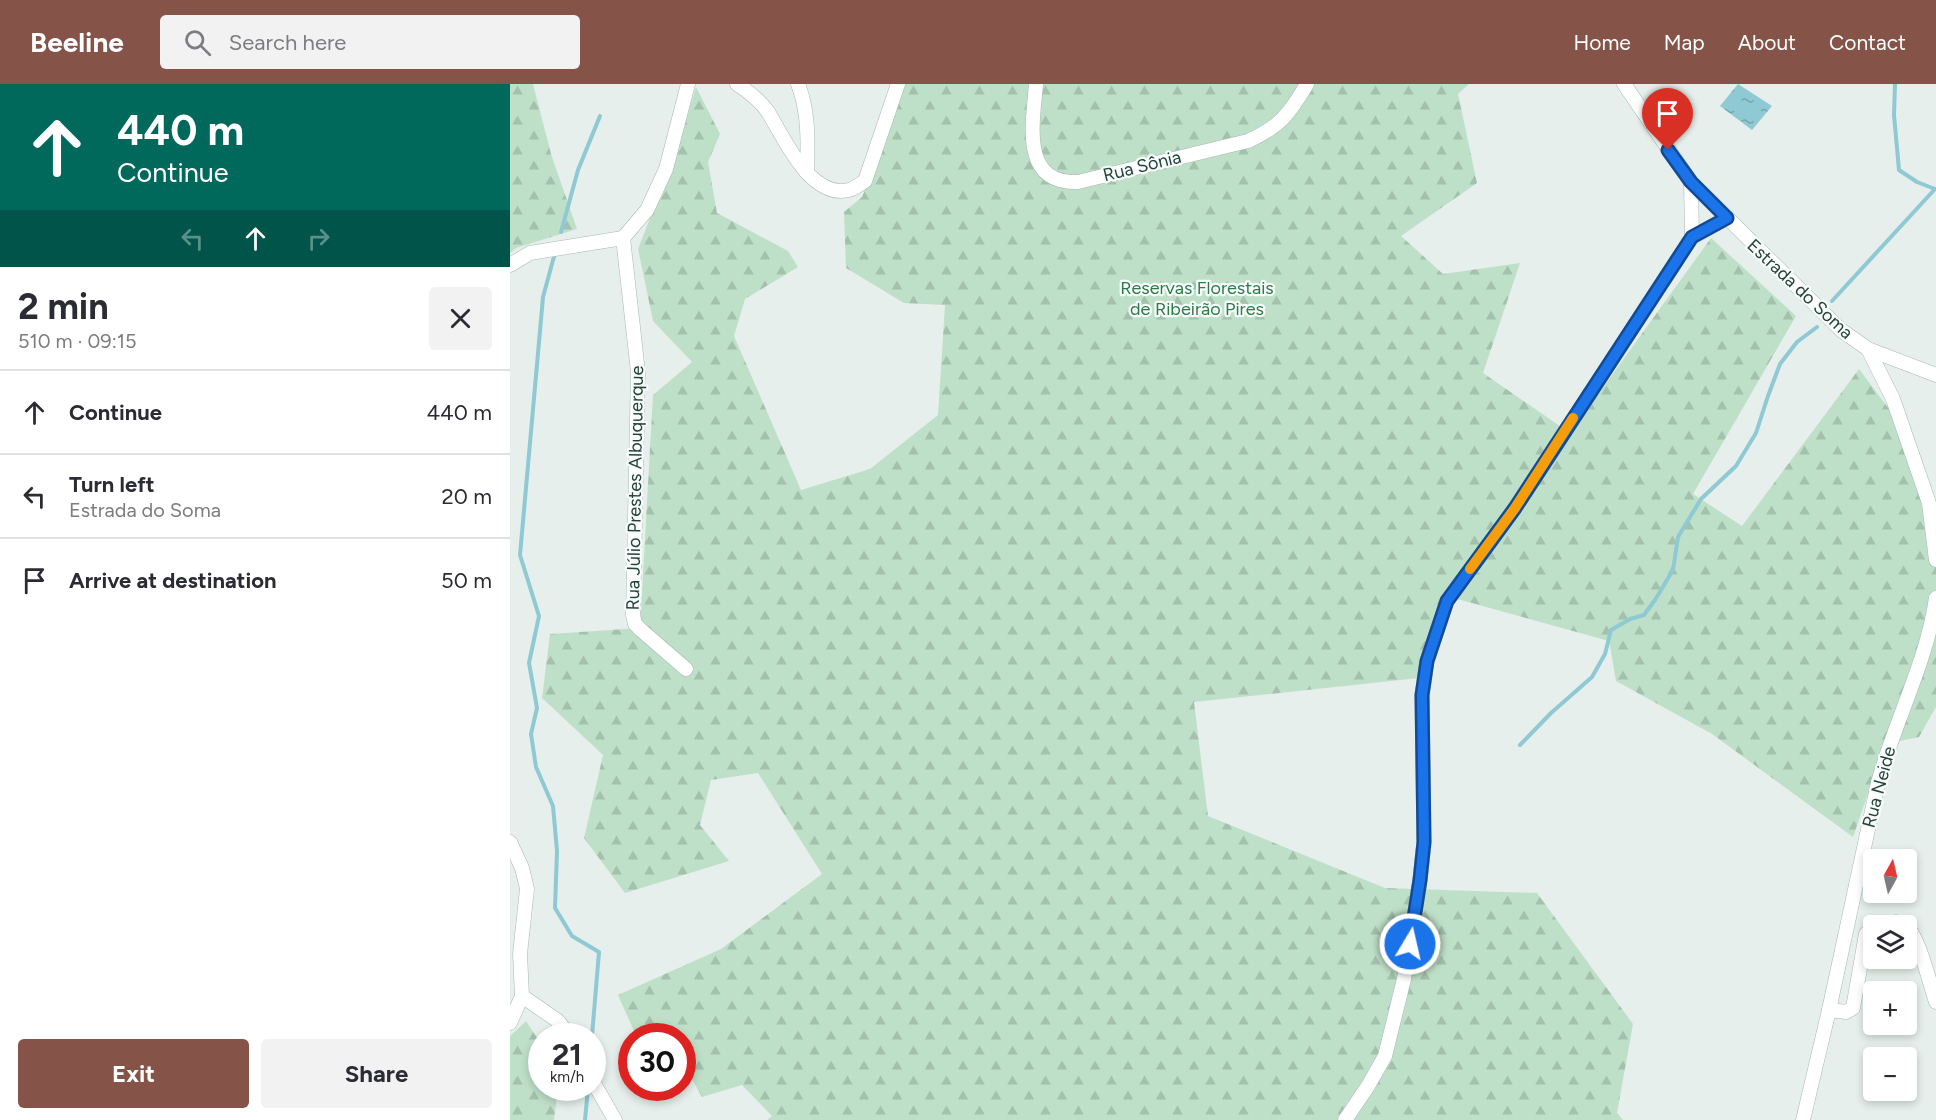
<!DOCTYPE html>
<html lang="en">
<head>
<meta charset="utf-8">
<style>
  :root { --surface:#fff; --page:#f2f2f3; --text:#2b2b33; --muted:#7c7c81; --line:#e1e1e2; --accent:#855347 }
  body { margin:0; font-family:Figtree,sans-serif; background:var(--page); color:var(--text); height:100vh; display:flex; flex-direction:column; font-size:22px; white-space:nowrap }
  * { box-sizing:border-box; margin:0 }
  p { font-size:20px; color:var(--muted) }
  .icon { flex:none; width:33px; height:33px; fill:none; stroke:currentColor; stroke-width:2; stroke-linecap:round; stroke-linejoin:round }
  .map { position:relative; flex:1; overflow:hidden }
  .details { display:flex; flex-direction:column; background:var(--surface); width:510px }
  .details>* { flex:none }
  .guide { background:#00695c; color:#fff; overflow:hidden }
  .needle { width:39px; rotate:8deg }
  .fabs { position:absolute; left:1353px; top:765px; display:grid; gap:12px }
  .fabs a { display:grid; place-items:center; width:54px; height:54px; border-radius:6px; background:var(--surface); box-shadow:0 3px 9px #0003; font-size:30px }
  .speed { position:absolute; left:18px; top:939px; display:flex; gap:12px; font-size:30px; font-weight:700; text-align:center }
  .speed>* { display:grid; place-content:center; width:78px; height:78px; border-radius:50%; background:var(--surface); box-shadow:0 3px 9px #0003; line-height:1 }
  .speed small { font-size:15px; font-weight:400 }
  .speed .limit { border:9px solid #d22; background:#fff; color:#111 }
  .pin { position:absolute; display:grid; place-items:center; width:51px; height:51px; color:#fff; margin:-62px -26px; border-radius:50% 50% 50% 0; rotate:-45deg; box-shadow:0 0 6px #0007 }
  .pin .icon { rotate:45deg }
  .me { position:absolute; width:66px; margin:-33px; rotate:9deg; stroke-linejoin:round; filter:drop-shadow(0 0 4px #0008) }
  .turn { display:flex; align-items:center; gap:21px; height:126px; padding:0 18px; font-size:27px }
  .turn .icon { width:78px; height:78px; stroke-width:2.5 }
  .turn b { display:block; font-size:42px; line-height:51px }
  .lanes { display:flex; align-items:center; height:57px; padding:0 18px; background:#0003; justify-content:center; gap:30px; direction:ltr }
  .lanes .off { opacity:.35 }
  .round { display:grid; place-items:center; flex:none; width:63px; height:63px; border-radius:6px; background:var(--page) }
  .headline { display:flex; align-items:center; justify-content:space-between; height:102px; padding:0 18px }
  h1 { font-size:36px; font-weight:700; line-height:45px }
  .action { display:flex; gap:12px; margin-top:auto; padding:12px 18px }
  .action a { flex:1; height:69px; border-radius:6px; background:var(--accent); color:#fff; font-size:24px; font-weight:700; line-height:69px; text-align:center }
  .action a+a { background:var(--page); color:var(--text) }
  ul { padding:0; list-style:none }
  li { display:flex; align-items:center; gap:18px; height:84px; padding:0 18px; border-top:2px solid var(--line) }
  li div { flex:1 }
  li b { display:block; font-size:22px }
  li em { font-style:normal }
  header { display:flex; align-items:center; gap:36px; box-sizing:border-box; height:84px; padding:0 30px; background:var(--accent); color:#fff }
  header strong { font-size:28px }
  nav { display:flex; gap:33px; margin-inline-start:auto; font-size:21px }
  .search { width:420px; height:54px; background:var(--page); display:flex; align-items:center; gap:15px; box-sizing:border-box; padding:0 21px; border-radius:6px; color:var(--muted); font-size:22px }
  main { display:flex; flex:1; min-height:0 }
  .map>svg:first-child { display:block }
  .forest { fill:url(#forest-firs) }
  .water { fill:url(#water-ripples) }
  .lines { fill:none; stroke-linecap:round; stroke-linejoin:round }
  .stream { stroke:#8ec9d4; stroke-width:4 }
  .minor-casing { stroke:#a8b8b2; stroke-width:15 }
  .minor { stroke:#fff; stroke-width:14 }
  .route-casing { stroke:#114b97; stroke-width:15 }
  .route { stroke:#1a73e8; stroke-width:10 }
  .slow { stroke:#f59e0b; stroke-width:10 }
  .labels { text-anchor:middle; stroke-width:4.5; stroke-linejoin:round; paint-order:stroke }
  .street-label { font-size:18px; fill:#24423a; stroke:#f7fbf9 }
  .park-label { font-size:18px; fill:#2d7a4b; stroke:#f7fbf9 }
</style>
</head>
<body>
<header>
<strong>Beeline</strong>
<div class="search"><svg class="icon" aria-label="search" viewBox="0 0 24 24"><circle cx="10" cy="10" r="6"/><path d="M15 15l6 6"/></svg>Search here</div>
<nav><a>Home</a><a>Map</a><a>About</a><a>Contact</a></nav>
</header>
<main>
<section class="details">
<div class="guide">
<div class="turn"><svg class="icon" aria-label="ahead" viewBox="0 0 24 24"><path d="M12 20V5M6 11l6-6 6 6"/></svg><div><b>440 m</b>Continue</div></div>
<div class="lanes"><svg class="icon off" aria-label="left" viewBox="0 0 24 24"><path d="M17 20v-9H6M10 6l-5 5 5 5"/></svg><svg class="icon" aria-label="ahead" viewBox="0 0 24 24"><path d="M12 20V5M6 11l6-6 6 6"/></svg><svg class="icon off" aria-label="right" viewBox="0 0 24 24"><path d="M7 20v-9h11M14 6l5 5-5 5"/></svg></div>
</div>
<div class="headline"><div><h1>2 min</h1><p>510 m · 09:15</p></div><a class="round"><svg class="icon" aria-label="close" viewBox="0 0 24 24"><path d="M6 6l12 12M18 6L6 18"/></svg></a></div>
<ul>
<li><svg class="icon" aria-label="ahead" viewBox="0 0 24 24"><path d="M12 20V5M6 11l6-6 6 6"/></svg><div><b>Continue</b></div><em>440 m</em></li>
<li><svg class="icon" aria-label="left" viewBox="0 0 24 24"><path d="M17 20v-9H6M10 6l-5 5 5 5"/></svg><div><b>Turn left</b><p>Estrada do Soma</p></div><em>20 m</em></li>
<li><svg class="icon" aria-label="arrive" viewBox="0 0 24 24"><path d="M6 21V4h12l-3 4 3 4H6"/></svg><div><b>Arrive at destination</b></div><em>50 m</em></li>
</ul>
<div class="action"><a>Exit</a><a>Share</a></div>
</section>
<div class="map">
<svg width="1426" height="1036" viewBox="0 0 1426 1036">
  <defs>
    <pattern id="forest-firs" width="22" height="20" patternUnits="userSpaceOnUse" patternTransform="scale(1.5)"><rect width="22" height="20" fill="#bfe0c8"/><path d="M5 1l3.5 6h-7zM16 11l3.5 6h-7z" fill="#a4c1ad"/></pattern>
    <pattern id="water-ripples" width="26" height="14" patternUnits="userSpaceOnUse" patternTransform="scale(1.5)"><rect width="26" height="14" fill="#8ec9d4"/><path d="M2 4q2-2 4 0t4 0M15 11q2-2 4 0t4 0" fill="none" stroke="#74a5ad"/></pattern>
  </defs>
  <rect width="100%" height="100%" fill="#e6efeb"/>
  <g class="forest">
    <path d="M0,0H23L41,70L67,145L6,164L0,169Z"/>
    <path d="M395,0H959L948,10L967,99L891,152L933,190L1010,179L973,289L1060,349L1201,154L1286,232L1183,410L1232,442L1349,285L1391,341L1426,467V623L1409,653L1375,660L1343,753L1202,650L1106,597L1099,557L933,511L909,594L684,618L698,732L875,804L1027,809L1123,940L1107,1029L1113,1036H257L262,1032L232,1001L192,1013L173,979L172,952H157L149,939L124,947L108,911L211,865L312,790L248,689L201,696L190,741L219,777L115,809L74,754L93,671L32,614L40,550L130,544L143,311L182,278L143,237L128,165L170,57L186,3L210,50L198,78L207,129L278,167L288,183L235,215L224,252L291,406L360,385L428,331L435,221L394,219L336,184L334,128L352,113L367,78Z"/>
    <path d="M16,937L31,960L32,1004H48L44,1036H0V952Z"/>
  </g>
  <path class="water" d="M1228,0L1262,22L1242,46L1210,22Z"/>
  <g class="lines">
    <g class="stream">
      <path d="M1385,0L1384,31L1389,86L1407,98L1425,105"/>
      <path d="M51,148L68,86L90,32"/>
      <path d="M45,169L33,213L10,471L29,532L19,579L27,624L21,650L26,683L43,722L47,767L45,824L62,852L89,868L82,952"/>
      <path d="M1322,217L1425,105"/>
      <path d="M1010,661L1041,629L1082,593L1095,570L1101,546L1120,535L1134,531L1145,516L1163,486L1168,453L1191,415L1226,382L1246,349L1258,312L1270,280L1287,258L1307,243"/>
      <path d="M75,1036L78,1004"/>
    </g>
    <defs>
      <g id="minor">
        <path d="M227,0C239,8 250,16 258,28C274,54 300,115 339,106C344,105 350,100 355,97L388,0"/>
        <path d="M288,0C299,28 298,59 297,89"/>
        <path d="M526,0C523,39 510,100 568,98L738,57C770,43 780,29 797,0"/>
        <path d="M1114,0L1181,98L1331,246L1358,265L1426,291"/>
        <path d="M1181,98L1182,153"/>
        <path d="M0,181L20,169L113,154"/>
        <path d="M1358,265L1383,315L1419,419L1426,476"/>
        <path d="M176,585L131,546L125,540L123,531L128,288L113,154L137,126L156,85L178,0"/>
        <path d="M0,758L12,784L17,805L10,870L12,912L0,939"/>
        <path d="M1365,842L1386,838L1396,842"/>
        <path d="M1396,842C1409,852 1420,901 1426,918"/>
        <path d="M12,912L48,937L60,952"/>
        <path d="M1319,926L1336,928L1343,924L1356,850L1364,843"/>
        <path d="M82,996L105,1036"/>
        <path d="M835,1036L858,1002L875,972L894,895L910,796L914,758L912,611L917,577L937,517L1005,424L1182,153L1217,134"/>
        <path d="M1293,1036L1319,926L1368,699C1385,636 1417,578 1426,514"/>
      </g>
    </defs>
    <use href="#minor" class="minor-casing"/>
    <use href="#minor" class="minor"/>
  </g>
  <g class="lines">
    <defs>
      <path id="route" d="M900,860L910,796L914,758L912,611L917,577L937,517L1005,424L1182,153L1217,134L1181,98L1158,66"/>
    </defs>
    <use href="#route" class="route-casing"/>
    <use href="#route" class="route"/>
    <path class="slow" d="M960,485L1005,424L1063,334"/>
  </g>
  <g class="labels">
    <g class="street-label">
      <text transform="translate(632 82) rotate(-14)" y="6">Rua Sônia</text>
      <text transform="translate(1290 205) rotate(43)" y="6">Estrada do Soma</text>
      <text transform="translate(125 404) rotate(-89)" y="6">Rua Júlio Prestes Albuquerque</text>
      <text transform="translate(1369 703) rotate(-75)" y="6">Rua Neide</text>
    </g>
    <g class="park-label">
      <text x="687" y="210">Reservas Florestais<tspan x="687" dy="21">de Ribeirão Pires</tspan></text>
    </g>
  </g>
</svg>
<div class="fabs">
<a><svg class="needle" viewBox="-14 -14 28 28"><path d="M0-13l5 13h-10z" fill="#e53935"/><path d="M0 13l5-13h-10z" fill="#7c7c81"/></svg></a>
<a><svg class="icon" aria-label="layers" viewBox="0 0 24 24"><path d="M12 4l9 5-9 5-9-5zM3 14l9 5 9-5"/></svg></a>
<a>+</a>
<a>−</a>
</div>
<div class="speed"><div>21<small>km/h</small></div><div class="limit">30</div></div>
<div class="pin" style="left:1158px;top:66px;background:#d93025"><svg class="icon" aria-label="arrive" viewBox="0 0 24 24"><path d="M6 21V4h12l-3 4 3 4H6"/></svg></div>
<svg class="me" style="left:900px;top:860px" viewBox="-20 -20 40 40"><circle r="17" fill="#1a73e8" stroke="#fff" stroke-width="3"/><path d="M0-11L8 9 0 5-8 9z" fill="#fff"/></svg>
</div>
</main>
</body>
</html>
